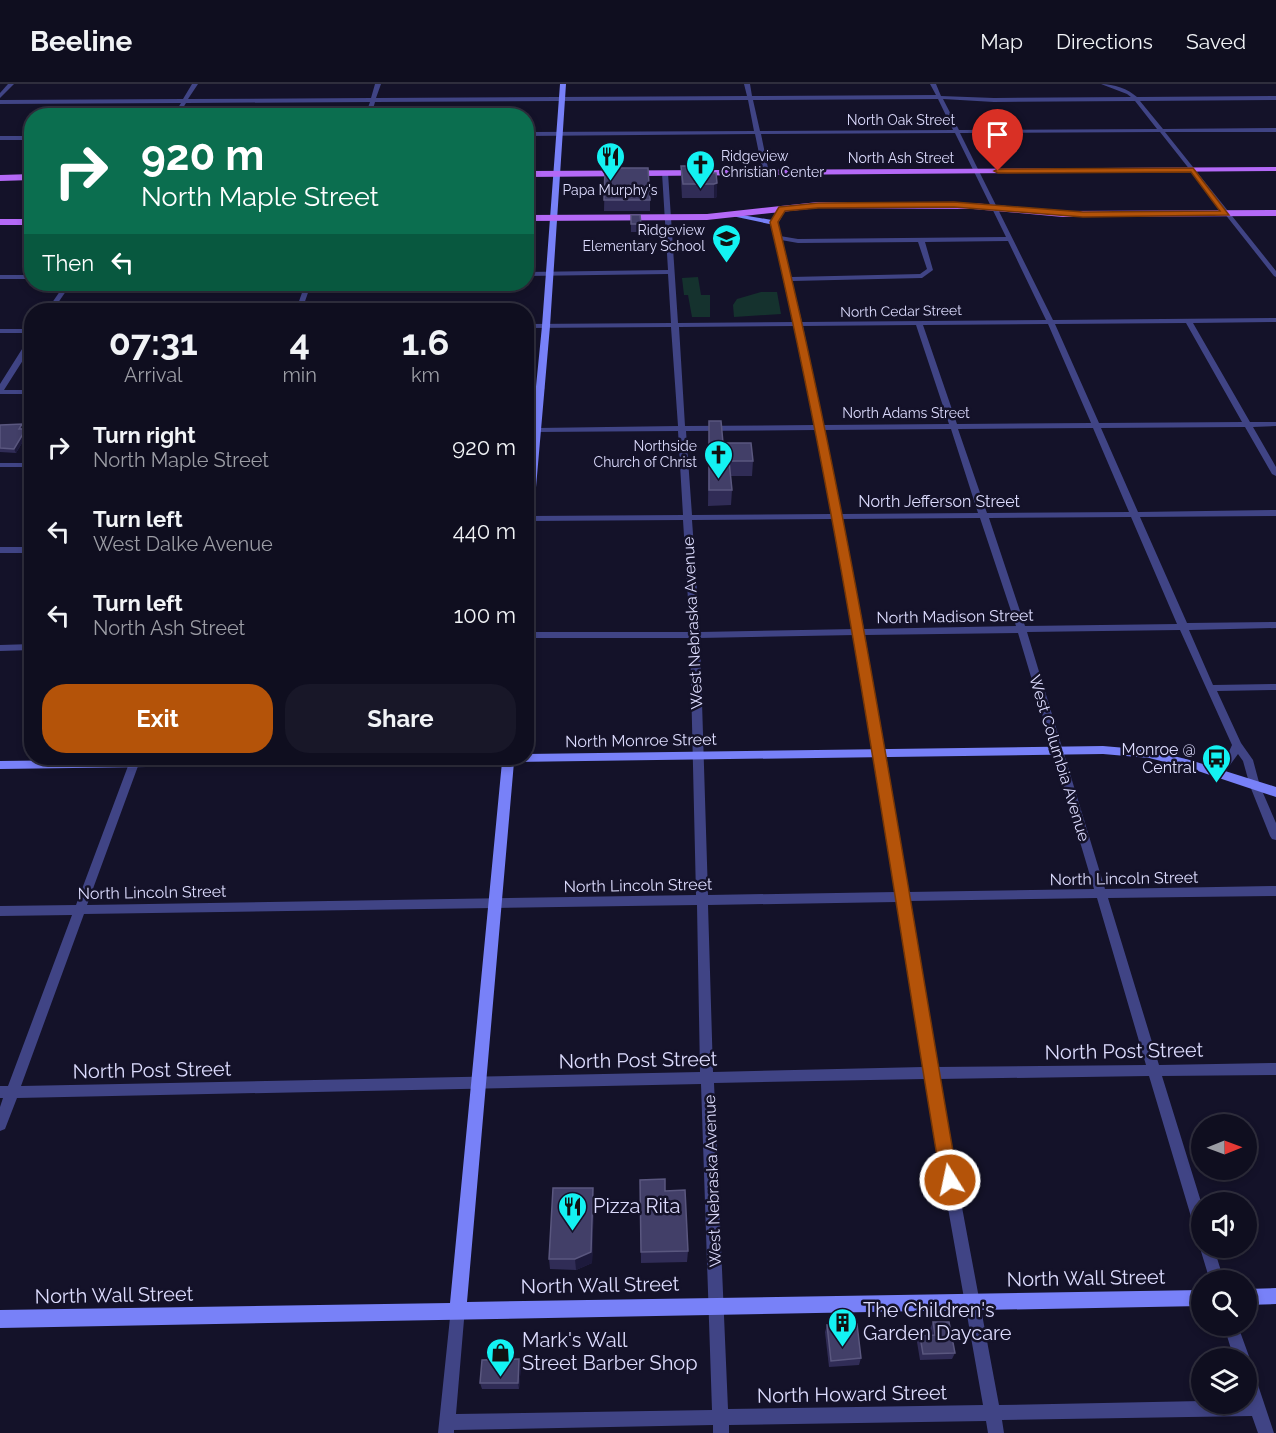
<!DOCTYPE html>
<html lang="en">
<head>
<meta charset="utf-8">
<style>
  :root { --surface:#0f0e1f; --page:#181728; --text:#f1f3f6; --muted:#9b9ca4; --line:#2f2e3d; --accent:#b45309 }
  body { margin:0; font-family:Raleway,sans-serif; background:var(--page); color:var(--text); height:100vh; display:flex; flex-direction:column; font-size:22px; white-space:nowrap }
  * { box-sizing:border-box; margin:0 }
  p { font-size:20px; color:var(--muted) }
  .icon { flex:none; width:33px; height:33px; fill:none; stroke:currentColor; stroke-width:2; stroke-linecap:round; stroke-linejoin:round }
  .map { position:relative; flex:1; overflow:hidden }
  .panel { position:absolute; left:24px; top:219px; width:510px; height:462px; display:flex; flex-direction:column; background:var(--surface); border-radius:24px; box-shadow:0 3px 9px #0003,0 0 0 2px var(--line) }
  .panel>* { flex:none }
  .guide { position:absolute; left:24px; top:24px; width:510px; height:183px; border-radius:24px; box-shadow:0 3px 9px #0003,0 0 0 2px var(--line); background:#0b6e4f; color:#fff; overflow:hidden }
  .needle { width:39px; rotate:89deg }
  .tools { position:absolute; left:1191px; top:1030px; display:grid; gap:12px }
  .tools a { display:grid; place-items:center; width:66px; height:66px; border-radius:50%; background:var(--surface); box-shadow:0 3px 9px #0003,0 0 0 2px var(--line); font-size:30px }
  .pin { position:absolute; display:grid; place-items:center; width:51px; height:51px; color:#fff; margin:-62px -26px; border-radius:50% 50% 50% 0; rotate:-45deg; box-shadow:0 0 6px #0007 }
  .pin .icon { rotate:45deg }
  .me { position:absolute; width:66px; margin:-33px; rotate:350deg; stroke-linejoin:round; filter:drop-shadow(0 0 4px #0008) }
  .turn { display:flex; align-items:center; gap:21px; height:126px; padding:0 18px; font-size:27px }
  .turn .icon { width:78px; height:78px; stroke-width:2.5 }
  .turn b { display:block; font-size:42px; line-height:51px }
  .then { display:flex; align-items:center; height:57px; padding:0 18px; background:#0003; gap:12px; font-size:22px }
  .eta { display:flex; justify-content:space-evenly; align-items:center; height:102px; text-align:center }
  .eta b { font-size:36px; font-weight:700; line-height:42px }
  .button { display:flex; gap:12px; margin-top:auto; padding:12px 18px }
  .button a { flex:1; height:69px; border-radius:24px; background:var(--accent); color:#fff; font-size:24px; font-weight:700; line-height:69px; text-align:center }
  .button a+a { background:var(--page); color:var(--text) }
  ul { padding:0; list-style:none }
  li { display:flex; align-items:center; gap:18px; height:84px; padding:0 18px }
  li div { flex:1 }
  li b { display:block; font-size:22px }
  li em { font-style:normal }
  header { display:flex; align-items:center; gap:36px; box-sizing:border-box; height:84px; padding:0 30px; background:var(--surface); border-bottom:2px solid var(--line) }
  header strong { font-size:28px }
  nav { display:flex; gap:33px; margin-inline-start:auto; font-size:21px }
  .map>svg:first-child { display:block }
  .green { fill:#15322e }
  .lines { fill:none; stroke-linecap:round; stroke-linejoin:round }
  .street { fill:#404485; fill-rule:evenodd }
  .secondary { fill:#7881f8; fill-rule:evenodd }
  .primary { fill:#b469f7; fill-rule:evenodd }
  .wall { fill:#302c56 }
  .shaded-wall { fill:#1d1a3c }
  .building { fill:#423f68; stroke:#5a577f; stroke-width:1.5 }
  .route { fill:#b45309; stroke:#753606; stroke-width:1.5 }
  .labels { text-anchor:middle; stroke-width:5; stroke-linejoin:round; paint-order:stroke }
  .far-street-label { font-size:14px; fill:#dcdbfd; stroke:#141229 }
  .far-poi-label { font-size:14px; fill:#dcdbfd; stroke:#141229; text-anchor:end }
  .street-label { font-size:16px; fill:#dcdbfd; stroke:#141229 }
  .poi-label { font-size:16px; fill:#dcdbfd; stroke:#141229; text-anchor:end }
  .near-street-label { font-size:20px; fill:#dcdbfd; stroke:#141229 }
  .near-poi-label { font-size:20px; fill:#dcdbfd; stroke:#141229; text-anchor:start }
</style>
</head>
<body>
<header>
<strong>Beeline</strong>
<nav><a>Map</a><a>Directions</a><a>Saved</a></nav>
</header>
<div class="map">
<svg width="1276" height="1349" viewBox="0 0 1276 1349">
  <rect width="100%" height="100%" fill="#141229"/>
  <g class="green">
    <path d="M698,193L701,211H710V233H692L688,211H684L682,194Z"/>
    <path d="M761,208H777L781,230L734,233L733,221L737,215Z"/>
  </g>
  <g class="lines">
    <g class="street">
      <path d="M8,0H14L0,14V9Z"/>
      <path d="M192,0H198L188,15L371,14L375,0H381L376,14L747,12L744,0H750L752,12L936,11L930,0H936L941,12L994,14L1131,13L1127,10L1101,0C1114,0 1128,5 1137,13L1276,12V16L1140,17L1163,45L1276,44V48H1165L1276,187V193L1274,192L1160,48L960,49L1053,236L1276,234V238L1193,239L1250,338H1276V342L1253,343L1276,383V392L1272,390L1245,343L1101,344L1138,428L1276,426V432L1140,433L1187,539L1276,538V544L1189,546L1213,601L1276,600V606L1217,607L1241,659L1253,676L1260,702L1276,739V756L1272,755L1270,752L1250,702L1243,677L1238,670L1222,692H1214L1213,689L1227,672L1232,661L1180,546L1027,548L1105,805L1276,802V812L1108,814L1159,981L1276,979V991L1162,992L1202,1121V1153L1197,1151L1195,1146L1149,992L938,995L999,1321L1202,1317V1320H1246V1282L1251,1284L1254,1289L1274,1349H1258L1252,1332L1002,1336L1004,1349H988L986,1337L729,1341V1349H713V1341L454,1346V1349H438L451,1224L453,1219L458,1217L463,1219L465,1224L456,1330L712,1326L701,1000L17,1014L5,1045L0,1047V1023L3,1014H0V1002H8L72,831L0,832V822L76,821L131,674H141L87,821L696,811L690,554H526V548H690L683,436L526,437V433L529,432L683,431L678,347L537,348L533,346L537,344L678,342L671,243L526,244V240L671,239L668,190L526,192V188L668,186L662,89L665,87L668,89L678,239L795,238L772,138L777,139L780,152L798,155L1006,153L955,49L761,50L769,89L766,91L763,89L755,50L526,52V48L754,47L748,16L375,18L371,32H365L370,18L186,19L178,32H173L181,19L0,20V16L183,15ZM938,15L953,46L760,47L753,16ZM943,15L994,18L1135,17L1157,45L959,46ZM781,156L798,159L918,158L927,185L920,190L791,193ZM1008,157L1046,236L802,238L792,197L922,194L933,186L925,158ZM1186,239L1242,338L1099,339L1055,240ZM1048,240L1091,339L957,340L923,241ZM916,241L949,340L823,341L803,242ZM796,242L815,341L685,342L679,243ZM1093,344L1129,428L987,429L958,345ZM951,345L978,429L841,430L824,346ZM816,346L832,430L692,431L686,347ZM1131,433L1177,540L1025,542L989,434ZM980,434L1016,542L864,545L842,435ZM833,435L855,545L700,548L692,436ZM1018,549L1094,805L907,808L865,551ZM856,551L896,808L708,811L700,554ZM1097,814L1146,981L936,983L909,817ZM897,818L923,983L713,988L708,821ZM697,821L700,988L21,1002L84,830ZM925,995L983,1321L728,1325L714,999Z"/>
      <rect x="0" y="52" width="32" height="4"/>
      <rect x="0" y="191" width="32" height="4"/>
      <path d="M65,200H71L53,226H47Z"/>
      <path d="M305,200H311L302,226H296Z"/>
      <rect x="0" y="245" width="32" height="4"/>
      <path d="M29,254H32V262L4,306H32V310H0V300Z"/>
      <path d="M526,302H541L545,304L541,306H526Z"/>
      <rect x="0" y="379" width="32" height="4"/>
      <rect x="0" y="463" width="32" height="6"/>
      <path d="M32,560V566L0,567V561Z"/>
      <path d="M1202,1160V1164H1214L1224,1197H1210L1200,1164Z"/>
      <path d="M1224,1242H1238L1250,1275L1247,1280L1246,1275H1234Z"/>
    </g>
    <g class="secondary">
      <path d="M560,0H566L550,242L531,461L526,464V403L542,242Z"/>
      <path d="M782,123L786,125L777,141H774L732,132L736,130L772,136L780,124Z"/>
      <path d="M1103,662L1149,666L1190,676L1276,703V713L1189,684L1149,674L1103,670L514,678L467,1218L1202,1206V1222L0,1244V1226L450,1219L502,678L0,685V677L233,674H526V670Z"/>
      <path d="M1276,1204V1220L1246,1221V1205Z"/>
    </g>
    <g class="primary">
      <path d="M1276,83V87L526,93V87Z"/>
      <path d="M32,90V96L0,97V91Z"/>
      <path d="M818,118L973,119L1063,127L1276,126V132L1063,133L973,125L818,124L707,136L526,137V131L707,130Z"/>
      <rect x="0" y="135" width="32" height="6"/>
    </g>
  </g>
  <g class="wall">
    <path d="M681,82L712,89L717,99V113L714,114H682L681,96Z"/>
    <path d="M605,84L650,116V127H604Z"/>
    <path d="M631,131H640L641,148H631Z"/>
    <path d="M709,337L723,359L753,377L752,392H731L732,406L731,421L708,422Z"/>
    <path d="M0,341L24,344L23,345L28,349L16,369L0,368Z"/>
    <path d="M640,1096L665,1107L688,1167L687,1178L641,1179Z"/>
    <path d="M594,1115L592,1179L576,1186L550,1185L549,1175Z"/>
    <path d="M933,1238L955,1269L952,1275L920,1276L917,1258L920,1252L931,1251L930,1245Z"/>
    <path d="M827,1241L861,1274L859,1281L829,1283L825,1248Z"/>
    <path d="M519,1275L521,1281L519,1305H482L480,1299Z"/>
  </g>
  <g class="shaded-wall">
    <path d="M717,99V113L714,114V100Z"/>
    <path d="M26,345L28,349L16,369L14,365Z"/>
    <path d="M593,1104L594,1115L592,1179L576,1186L575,1175Z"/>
    <path d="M519,1275L521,1281L519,1305L518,1299Z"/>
  </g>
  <g class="building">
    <path d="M681,82H709L712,89H716L717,99L714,100H683Z"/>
    <path d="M605,84H648L650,116H604Z"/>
    <path d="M631,131H640L641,140H631Z"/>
    <path d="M709,337H721L723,359H751L753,377H729L732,406H709Z"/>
    <path d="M22,340L19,345H26L14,365L0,364V341Z"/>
    <path d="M665,1095V1107L685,1106L688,1167L641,1168L640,1096Z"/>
    <path d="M553,1104H593L591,1168L575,1175H549Z"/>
    <path d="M933,1238H949L955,1269L923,1270L920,1252L935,1251Z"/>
    <path d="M857,1240L861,1274L831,1277L827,1241Z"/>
    <path d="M519,1275L518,1299H480L482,1276Z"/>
  </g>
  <path class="route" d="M1193,84L1229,131L1083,133L954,123L818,124L785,127L778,138C856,454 902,776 958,1096L956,1102L950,1104L943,1102L941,1096C887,776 845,454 770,138L779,123L818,119L954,118L1083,128L1220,127L1191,88L998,89L994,87L998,85Z"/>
  <defs>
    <symbol id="restaurant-pin" viewBox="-11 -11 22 30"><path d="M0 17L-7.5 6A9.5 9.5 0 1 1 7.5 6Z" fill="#13f2f2" stroke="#141229"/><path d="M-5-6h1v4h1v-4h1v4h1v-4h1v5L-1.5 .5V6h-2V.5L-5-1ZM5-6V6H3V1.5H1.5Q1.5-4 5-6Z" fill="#111"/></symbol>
    <symbol id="church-pin" viewBox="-11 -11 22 30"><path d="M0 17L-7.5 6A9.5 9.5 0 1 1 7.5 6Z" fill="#13f2f2" stroke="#141229"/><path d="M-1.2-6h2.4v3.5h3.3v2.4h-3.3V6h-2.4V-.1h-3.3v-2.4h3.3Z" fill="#111"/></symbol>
    <symbol id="school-pin" viewBox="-11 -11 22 30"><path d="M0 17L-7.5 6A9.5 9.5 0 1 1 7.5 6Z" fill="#13f2f2" stroke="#141229"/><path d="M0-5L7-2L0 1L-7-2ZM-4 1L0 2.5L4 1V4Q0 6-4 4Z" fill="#111"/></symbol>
    <symbol id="bus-pin" viewBox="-11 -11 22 30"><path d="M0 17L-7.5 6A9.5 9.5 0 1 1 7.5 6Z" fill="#13f2f2" stroke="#141229"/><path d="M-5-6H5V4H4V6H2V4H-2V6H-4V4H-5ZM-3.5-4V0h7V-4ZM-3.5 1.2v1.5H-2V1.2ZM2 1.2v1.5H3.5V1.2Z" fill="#111"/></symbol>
    <symbol id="building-pin" viewBox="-11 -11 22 30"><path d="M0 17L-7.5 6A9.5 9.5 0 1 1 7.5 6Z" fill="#13f2f2" stroke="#141229"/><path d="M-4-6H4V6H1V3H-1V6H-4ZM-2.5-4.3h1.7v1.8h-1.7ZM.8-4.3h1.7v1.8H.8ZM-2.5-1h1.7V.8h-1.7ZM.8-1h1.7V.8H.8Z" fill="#111"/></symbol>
    <symbol id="shop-pin" viewBox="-11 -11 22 30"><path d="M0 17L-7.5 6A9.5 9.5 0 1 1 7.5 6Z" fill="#13f2f2" stroke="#141229"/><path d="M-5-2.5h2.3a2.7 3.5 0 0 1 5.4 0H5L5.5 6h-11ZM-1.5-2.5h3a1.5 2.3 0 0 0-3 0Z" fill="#111"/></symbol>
  </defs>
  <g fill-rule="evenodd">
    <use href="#restaurant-pin" x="594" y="56" width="33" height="45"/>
    <use href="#church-pin" x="684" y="64" width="33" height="45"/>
    <use href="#school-pin" x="710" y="138" width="33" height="45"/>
    <use href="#church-pin" x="702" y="354" width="33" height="45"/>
    <use href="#bus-pin" x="1200" y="658" width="33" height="45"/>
    <use href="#restaurant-pin" x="556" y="1106" width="33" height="45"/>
    <use href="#building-pin" x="826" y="1222" width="33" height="45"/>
    <use href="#shop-pin" x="484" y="1252" width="33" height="45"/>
  </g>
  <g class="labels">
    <g class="far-street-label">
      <text x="901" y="41">North Oak Street</text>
      <text x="901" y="79">North Ash Street</text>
      <text transform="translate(901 227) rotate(-1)" y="5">North Cedar Street</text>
      <text x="906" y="334">North Adams Street</text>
    </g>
    <g class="far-poi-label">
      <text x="721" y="77" text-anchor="start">Ridgeview<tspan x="721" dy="16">Christian Center</tspan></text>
      <text x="610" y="111" text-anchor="middle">Papa Murphy's</text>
      <text x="705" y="151">Ridgeview<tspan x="705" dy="16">Elementary School</tspan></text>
      <text x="697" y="367">Northside<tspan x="697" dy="16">Church of Christ</tspan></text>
    </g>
    <g class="street-label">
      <text x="939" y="423">North Jefferson Street</text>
      <text transform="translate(955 532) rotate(-1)" y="6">North Madison Street</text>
      <text transform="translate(692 539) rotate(-93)" y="6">West Nebraska Avenue</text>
      <text transform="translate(641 656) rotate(-1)" y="6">North Monroe Street</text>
      <text transform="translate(1060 674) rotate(73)" y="6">West Columbia Avenue</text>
      <text transform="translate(1124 794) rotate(-1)" y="6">North Lincoln Street</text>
      <text transform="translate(638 801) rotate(-1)" y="6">North Lincoln Street</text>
      <text transform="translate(152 808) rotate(-1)" y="6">North Lincoln Street</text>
      <text transform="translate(712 1097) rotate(-92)" y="6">West Nebraska Avenue</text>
    </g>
    <g class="poi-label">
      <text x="1196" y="671">Monroe @<tspan x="1196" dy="18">Central</tspan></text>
    </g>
    <g class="near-street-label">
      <text transform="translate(1124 967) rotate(-1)" y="7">North Post Street</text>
      <text transform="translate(638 976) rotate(-1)" y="7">North Post Street</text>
      <text transform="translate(152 986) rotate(-1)" y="7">North Post Street</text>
      <text transform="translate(1086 1194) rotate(-1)" y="7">North Wall Street</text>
      <text transform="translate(600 1201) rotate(-1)" y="7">North Wall Street</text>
      <text transform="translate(114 1211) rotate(-1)" y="7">North Wall Street</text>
      <text transform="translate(852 1310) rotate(-1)" y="7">North Howard Street</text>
    </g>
    <g class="near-poi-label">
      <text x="593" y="1129">Pizza Rita</text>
      <text x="863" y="1233">The Children's<tspan x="863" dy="23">Garden Daycare</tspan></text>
      <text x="522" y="1263">Mark's Wall<tspan x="522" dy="23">Street Barber Shop</tspan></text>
    </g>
  </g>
</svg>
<div class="tools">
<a><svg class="needle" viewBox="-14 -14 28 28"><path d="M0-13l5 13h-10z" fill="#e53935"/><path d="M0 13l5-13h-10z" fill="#9b9ca4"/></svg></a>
<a><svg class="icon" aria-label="sound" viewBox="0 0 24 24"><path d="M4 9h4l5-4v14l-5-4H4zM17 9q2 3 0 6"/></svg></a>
<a><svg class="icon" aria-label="search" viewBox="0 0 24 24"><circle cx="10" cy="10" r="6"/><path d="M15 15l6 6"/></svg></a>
<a><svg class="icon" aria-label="layers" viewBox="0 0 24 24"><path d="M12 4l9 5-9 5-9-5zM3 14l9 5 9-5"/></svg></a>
</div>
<div class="pin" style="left:998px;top:87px;background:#d93025"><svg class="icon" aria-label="arrive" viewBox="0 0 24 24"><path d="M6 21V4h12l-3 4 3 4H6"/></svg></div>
<svg class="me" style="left:950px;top:1096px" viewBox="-20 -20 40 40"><circle r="17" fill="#b45309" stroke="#fff" stroke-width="3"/><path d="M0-11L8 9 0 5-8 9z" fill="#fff"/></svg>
<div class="guide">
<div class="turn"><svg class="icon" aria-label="right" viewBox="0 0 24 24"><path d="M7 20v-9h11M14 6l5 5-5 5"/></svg><div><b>920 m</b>North Maple Street</div></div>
<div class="then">Then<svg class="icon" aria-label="left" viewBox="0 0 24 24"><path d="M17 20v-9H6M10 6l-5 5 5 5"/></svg></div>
</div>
<section class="panel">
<div class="eta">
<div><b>07:31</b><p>Arrival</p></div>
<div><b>4</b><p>min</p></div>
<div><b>1.6</b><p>km</p></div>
</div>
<ul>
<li><svg class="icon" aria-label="right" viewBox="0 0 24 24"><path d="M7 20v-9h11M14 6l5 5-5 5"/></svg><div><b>Turn right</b><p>North Maple Street</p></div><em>920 m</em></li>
<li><svg class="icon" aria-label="left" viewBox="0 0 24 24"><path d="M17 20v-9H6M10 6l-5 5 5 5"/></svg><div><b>Turn left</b><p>West Dalke Avenue</p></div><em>440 m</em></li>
<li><svg class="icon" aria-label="left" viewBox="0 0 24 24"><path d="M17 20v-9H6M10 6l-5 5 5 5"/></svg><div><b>Turn left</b><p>North Ash Street</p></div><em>100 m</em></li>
</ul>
<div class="button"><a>Exit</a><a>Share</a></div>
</section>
</div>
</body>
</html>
